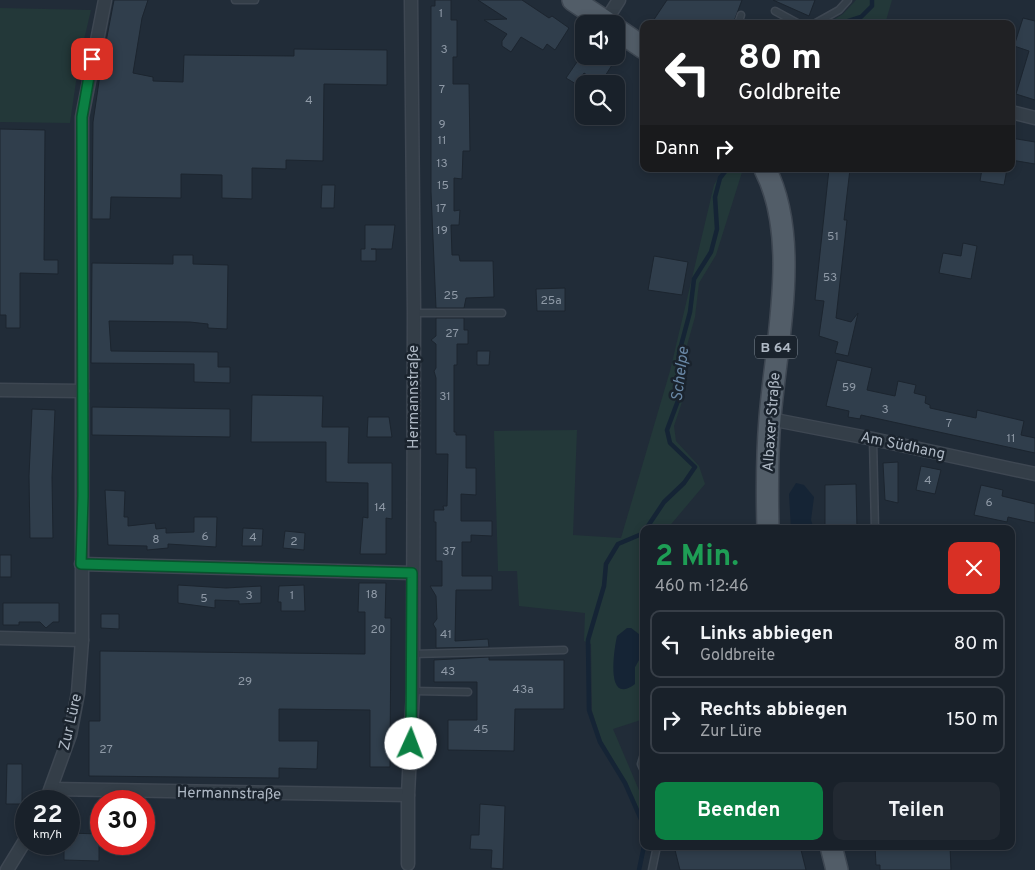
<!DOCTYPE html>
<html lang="de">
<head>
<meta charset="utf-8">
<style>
  :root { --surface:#19212a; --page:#222932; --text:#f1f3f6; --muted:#9fa3a8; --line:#373e47; --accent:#0b8043 }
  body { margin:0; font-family:Overpass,sans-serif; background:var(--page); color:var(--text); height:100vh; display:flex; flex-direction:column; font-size:19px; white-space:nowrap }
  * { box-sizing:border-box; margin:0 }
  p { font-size:16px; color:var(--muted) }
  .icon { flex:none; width:28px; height:28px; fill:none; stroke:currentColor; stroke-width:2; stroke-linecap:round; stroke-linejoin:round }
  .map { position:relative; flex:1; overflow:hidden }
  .side { position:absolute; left:640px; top:525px; width:375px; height:325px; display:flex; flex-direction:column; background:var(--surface); border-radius:10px; box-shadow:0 2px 8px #0003,0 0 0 1px var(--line) }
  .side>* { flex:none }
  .guide { position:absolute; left:640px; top:20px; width:375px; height:152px; border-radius:10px; box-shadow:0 2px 8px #0003,0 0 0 1px var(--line); background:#202124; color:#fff; overflow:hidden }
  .fabs { position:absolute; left:575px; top:15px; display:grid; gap:10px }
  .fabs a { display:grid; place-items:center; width:50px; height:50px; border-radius:10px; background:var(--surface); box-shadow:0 2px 8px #0003,0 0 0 1px var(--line); font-size:25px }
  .speed { position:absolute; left:15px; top:790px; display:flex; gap:10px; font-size:25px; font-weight:700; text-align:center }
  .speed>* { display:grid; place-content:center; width:65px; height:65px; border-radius:50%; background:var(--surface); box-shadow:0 2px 8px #0003,0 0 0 1px var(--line); line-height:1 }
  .speed small { font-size:12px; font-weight:400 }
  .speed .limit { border:8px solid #d22; background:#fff; color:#111 }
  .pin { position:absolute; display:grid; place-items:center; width:42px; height:42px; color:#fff; margin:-21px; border-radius:10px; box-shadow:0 2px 8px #0006 }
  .me { position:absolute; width:55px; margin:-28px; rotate:2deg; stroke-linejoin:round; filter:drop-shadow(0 0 4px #0008) }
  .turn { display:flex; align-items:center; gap:18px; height:105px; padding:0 15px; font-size:22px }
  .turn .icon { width:65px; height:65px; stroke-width:2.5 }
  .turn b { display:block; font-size:35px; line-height:42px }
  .then { display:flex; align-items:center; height:48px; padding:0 15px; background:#0003; gap:10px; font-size:19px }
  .round { display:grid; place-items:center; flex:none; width:52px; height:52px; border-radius:10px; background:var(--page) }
  .head { display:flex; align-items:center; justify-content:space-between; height:85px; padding:0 15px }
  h1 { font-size:30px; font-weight:700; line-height:38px; color:#1e9e55 }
  .cta { display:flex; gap:10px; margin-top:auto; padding:10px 15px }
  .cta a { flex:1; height:58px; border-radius:10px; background:var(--accent); color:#fff; font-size:20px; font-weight:700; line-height:58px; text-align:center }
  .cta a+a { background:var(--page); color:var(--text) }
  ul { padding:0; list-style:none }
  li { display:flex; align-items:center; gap:15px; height:68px; margin:0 10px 8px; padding:0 5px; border:2px solid var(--line); border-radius:10px }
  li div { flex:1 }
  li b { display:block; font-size:19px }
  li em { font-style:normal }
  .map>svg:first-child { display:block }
  .green { fill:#233839; fill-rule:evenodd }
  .water { fill:#152435 }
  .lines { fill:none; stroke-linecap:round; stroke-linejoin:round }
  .stream { stroke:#152435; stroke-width:4.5 }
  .building { fill:#303e4c; stroke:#1c252f }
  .lane-casing { stroke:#3e4752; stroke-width:9 }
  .street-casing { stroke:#3e4752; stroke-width:15 }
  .primary-casing { stroke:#3e4752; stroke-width:24 }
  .lane { stroke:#343e48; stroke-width:6 }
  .street { stroke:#343e48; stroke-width:12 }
  .primary { stroke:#525d68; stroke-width:21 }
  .route-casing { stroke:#07532c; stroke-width:12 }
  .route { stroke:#0b8043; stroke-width:9 }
  .labels { text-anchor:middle; stroke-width:5; stroke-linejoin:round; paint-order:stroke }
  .number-label { font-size:12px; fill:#8e99a6 }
  .shield { fill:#1a232d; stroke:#828c97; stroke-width:1 }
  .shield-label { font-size:14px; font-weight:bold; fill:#afb9c5 }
  .street-label { font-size:15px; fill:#afb9c5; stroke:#1a232d }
  .water-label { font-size:16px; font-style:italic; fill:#6886a4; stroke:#1a232d }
</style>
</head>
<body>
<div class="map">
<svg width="1035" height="870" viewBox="0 0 1035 870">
  <rect width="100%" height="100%" fill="#212c38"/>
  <g class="green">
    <path d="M856,0H892L885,24H827L843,14Z"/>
    <path d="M0,8L91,10L79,61L70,123L0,122Z"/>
    <path d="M723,169H743L716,255L699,283L695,317L684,356L683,399L674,426L676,441L699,466L705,484L667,529H644V719L613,729L644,802V822L627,783L602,742L592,711L591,644L584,641L585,613L519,606L517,571H498L494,431L577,430L573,535L621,538L670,371L714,185ZM631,628L640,635L643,653L635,667V674Z"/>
  </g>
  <g class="water">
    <path d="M796,483L804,485L814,497L811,520L814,529H791L789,494Z"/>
    <path d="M627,628H631L640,635L643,653L635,667V684C605,707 614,649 617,636Z"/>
  </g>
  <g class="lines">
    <g class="stream">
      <path d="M839,24L861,17L872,6V0"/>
      <path d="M646,529L664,502L684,483L695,467L670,443L667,430L679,398V353L690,312L694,279L711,252L717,229L715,197L720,178L727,169"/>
      <path d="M644,533L618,544L606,564L604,586L588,640L589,710L600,742L625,783L644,826"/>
      <path d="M639,870L644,846"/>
    </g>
  </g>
  <g class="building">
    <path d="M114,0H148L142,18L133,73L153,77V81L183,82L184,55L294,56V49L387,50V85L324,84L323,161L286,160V169L252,168V199L222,198V175L181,174V198L111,197L110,219H92L93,122L101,68Z"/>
    <path d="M435,0H451V20H457V57H453V84H469L470,151H463L462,179L454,178V211L460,210L459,225H451L452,255H459L460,261H493L494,297L466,298L464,308H436L431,192V6H435Z"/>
    <path d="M478,0H522L549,18L552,16L569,28L555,50L547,44L543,50L521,37L511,52L502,46V41L507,34L484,20L507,19Z"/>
    <path d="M667,0H742L733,24H651Z"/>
    <path d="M773,0H815L809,16Z"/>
    <path d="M1023,18L1035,21V100L1016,94L1029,51L1014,46Z"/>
    <path d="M581,56H598L612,65L600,84L584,73L576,84L566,78Z"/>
    <path d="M0,129L45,130L44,260H58V274L20,273V328H6V315H0Z"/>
    <path d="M1011,138L1035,142V164L1011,160Z"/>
    <path d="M829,169H850L844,220H847L836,318L851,322L858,313L848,356L835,353L838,342L819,336L824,301L815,300Z"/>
    <path d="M982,169H1007L1004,185L980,181Z"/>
    <path d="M322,185H335L334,208H321Z"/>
    <path d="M365,225H395L392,249H371H376V261H361V249H365Z"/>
    <path d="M963,243L977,246L971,279L939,273L943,253L961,256Z"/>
    <path d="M173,255H193V264L228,265L227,329L208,328V324L190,322L109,321L111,351L218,352V367H230V383L194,382V364L91,363L92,263L173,264Z"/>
    <path d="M654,256L688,262L682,295L648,290Z"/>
    <path d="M565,288V311H537L536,289Z"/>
    <path d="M436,318H464V330H468V344H457V365H454V432H456V435H466V468H476V495L461,494V521H492V536L471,535V542H462V576H492V590H456L455,641L488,639L489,647L436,648V629L433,624L437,619L436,596L430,586H442V561H436V522H434V510H444L443,506H447L448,454H436V378L434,371L436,368V344L431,340L436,336Z"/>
    <path d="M477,351H490L489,365H477Z"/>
    <path d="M837,360L872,368L867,390L895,396L898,381L916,385L914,393L926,396L925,403L930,405V408L976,418L977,410L1024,421L1021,435L1035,438V453L861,415L860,419L848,417L849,411L826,406Z"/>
    <path d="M252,395L323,396L322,427H349L348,463H392V519L386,518V554H360L363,517L368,518V483L326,482V442H251Z"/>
    <path d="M92,407L230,409V437L92,435Z"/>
    <path d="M32,409L55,410L52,477L53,538H30L29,476Z"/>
    <path d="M368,417H389L392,437H367Z"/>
    <path d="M898,462V503L885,500L883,463Z"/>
    <path d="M921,466L941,470L935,494L916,490Z"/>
    <path d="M856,484L857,529H825V485Z"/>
    <path d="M981,485L1003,490L1002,496L1035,504V523L1008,517L1007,522L974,515Z"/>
    <path d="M105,490L125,491L124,517H128V526L155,523L156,529L166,528V533L194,532V517H217L216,547L168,544V548L147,550V546L108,545Z"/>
    <path d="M243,528L263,529L262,546H242Z"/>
    <path d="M285,531L305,533L304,550L283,548Z"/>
    <rect x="0" y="555" width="11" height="22"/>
    <path d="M359,583H386L385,618H391L390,767H370V710L279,709V741H318L317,769L279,768V778L89,776V721H100V651L365,654V612H358Z"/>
    <path d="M178,585L226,588L261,586V603L239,604V601L215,600V608L178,603Z"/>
    <path d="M304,585L305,611H281V602H278L279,586Z"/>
    <path d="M3,603H59V622H53L46,628L40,622H19V625H3Z"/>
    <path d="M101,614H119V629L101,628Z"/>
    <path d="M489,657V660H564V709H515L514,751L448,750V720H477V682H434V660Z"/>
    <path d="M7,764H22V804H6Z"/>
    <path d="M480,804L505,806L503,869L491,868L492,850L470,849L471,835H479Z"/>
    <path d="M69,833L99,834V861L64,860V844H69Z"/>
    <path d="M674,846H800L806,870H680Z"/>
    <path d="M875,846H950L951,870H880V865H876Z"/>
  </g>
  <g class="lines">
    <defs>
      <g id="lane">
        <path d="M235,0H255"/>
        <path d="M775,11L799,24"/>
        <path d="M738,24L741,15"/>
        <path d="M814,24L839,10L848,0"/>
        <path d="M414,313H502"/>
        <path d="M873,439L875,529"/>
        <path d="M413,654L564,650"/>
        <path d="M413,691L468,692"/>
        <path d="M644,754L641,764L644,771"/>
        <path d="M652,870L657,846"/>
      </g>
      <g id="street">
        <path d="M605,22L619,0"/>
        <path d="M1011,112L1035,118"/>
        <path d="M0,390L82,391"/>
        <path d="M770,419L873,439L1035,474"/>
        <path d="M81,564L412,573"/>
        <path d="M0,638L82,640"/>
        <path d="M51,789L408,795"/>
        <path d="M46,801L70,735L78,693L82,640V117L105,0"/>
        <path d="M408,864V795L413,691L414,313L411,0"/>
        <path d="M7,870L26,839"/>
      </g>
      <g id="primary">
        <path d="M573,0L609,24"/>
        <path d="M616,29L644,48"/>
        <path d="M765,169C801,239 776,342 770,418C767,455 767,492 768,529"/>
        <path d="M831,846L837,870"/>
      </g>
    </defs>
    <use href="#lane" class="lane-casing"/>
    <use href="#street" class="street-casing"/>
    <use href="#primary" class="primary-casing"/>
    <use href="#lane" class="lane"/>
    <use href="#street" class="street"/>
    <use href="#primary" class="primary"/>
  </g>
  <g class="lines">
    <defs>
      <path id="route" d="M92,59L82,117L83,496L81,564L412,573L411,744"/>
    </defs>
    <use href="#route" class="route-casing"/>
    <use href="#route" class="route"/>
  </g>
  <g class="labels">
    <g class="number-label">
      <text x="441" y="17">1</text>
      <text x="444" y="53">3</text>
      <text x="442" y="93">7</text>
      <text x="309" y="104">4</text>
      <text x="442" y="128">9</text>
      <text x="442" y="144">11</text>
      <text x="442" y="167">13</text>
      <text x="443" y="189">15</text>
      <text x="441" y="212">17</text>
      <text x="442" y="234">19</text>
      <text x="833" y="240">51</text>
      <text x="830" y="281">53</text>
      <text x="451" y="299">25</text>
      <text x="551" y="304">25a</text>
      <text x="452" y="337">27</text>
      <text x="849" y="391">59</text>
      <text x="445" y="400">31</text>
      <text x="885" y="413">3</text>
      <text x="949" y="427">7</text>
      <text x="1011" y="442">11</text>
      <text x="928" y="484">4</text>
      <text x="989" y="506">6</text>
      <text x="380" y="511">14</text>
      <text x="205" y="540">6</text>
      <text x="253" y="541">4</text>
      <text x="156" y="543">8</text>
      <text x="294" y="545">2</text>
      <text x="449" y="555">37</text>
      <text x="372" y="598">18</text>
      <text x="249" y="599">3</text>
      <text x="292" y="599">1</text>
      <text x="204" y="602">5</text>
      <text x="378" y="633">20</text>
      <text x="446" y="638">41</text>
      <text x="448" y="675">43</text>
      <text x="245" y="685">29</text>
      <text x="523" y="693">43a</text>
      <text x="481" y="733">45</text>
      <text x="106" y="753">27</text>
    </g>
    <rect class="shield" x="755" y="335.5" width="42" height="23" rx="4"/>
    <g class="shield-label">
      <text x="776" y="352">B 64</text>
    </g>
    <g class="street-label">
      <text transform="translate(413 397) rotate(-90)" y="5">Hermannstraße</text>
      <text transform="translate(771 422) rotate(-86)" y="5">Albaxer Straße</text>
      <text transform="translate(903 445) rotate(12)" y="5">Am Südhang</text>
      <text transform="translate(70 722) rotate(-77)" y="5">Zur Lüre</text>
      <text transform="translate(229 793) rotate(1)" y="5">Hermannstraße</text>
    </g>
    <g class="water-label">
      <text transform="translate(679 374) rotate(-83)" y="6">Schelpe</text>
    </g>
  </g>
</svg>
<div class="fabs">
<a><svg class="icon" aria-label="sound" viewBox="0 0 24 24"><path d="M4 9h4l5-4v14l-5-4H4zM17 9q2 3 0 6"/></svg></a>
<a><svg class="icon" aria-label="search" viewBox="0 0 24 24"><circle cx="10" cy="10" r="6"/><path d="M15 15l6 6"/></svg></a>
</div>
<div class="speed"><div>22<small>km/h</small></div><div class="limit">30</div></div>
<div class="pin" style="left:92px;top:59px;background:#d93025"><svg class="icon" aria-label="arrive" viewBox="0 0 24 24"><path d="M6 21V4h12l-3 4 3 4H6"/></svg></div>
<svg class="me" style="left:411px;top:744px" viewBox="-20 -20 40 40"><circle r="19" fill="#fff"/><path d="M0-13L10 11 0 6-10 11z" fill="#0b8043"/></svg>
<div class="guide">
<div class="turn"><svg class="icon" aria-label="left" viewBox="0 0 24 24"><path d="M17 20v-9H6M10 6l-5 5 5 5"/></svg><div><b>80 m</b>Goldbreite</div></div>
<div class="then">Dann<svg class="icon" aria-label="right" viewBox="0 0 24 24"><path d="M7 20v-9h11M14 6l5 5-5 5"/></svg></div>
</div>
<section class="side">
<div class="head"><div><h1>2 Min.</h1><p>460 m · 12:46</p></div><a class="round" style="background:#d93025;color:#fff"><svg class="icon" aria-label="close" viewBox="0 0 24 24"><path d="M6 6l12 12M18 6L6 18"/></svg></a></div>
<ul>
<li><svg class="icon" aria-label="left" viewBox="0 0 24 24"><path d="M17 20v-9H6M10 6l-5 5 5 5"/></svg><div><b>Links abbiegen</b><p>Goldbreite</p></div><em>80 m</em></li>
<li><svg class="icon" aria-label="right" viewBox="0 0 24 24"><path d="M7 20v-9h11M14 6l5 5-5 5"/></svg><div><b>Rechts abbiegen</b><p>Zur Lüre</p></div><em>150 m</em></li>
</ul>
<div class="cta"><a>Beenden</a><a>Teilen</a></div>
</section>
</div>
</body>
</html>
